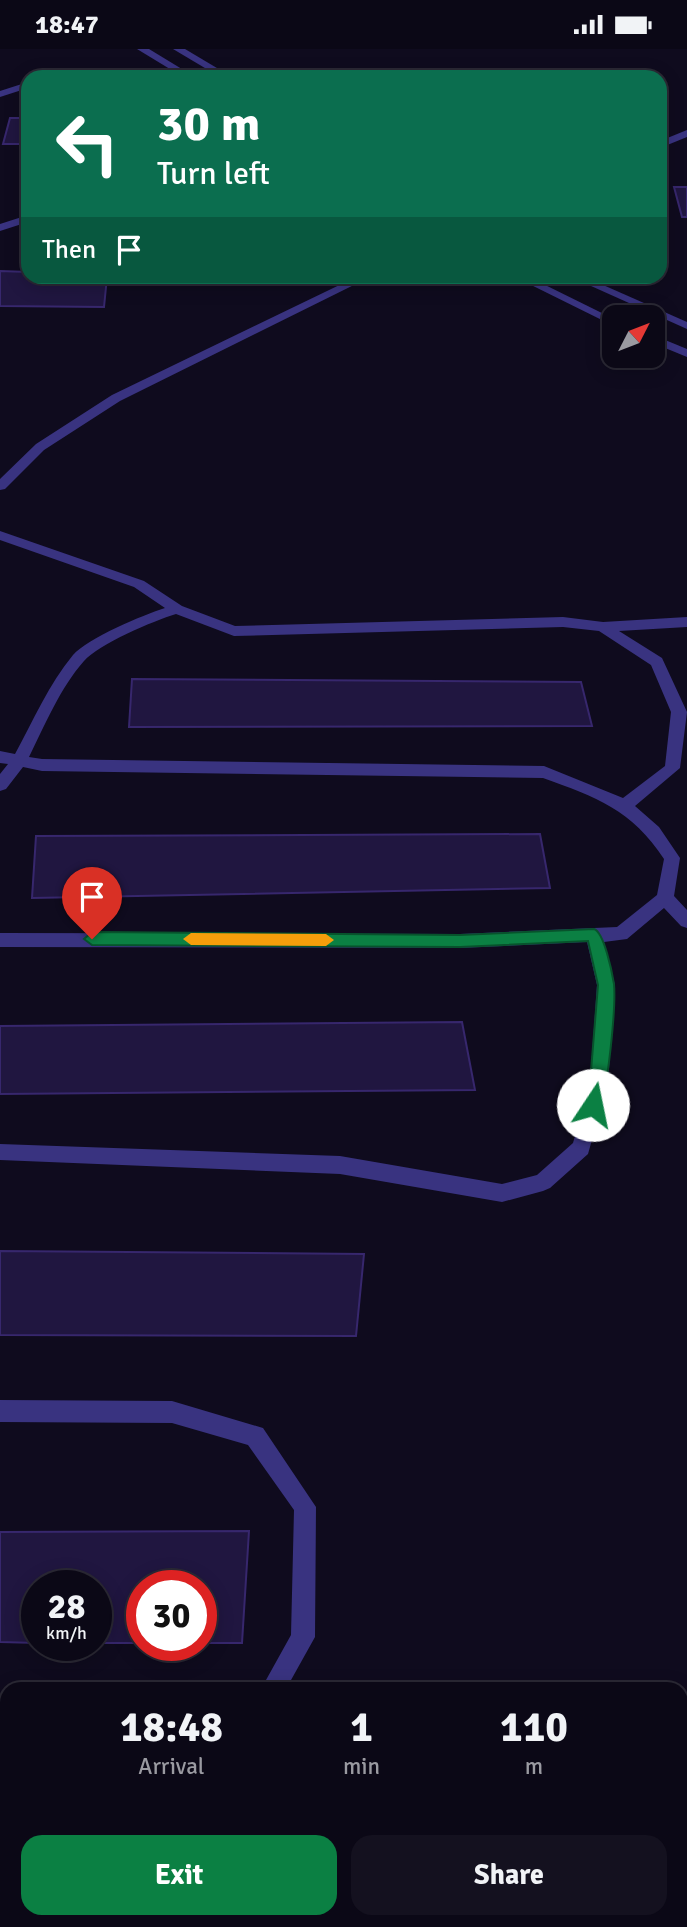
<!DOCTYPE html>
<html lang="en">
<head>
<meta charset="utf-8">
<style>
  :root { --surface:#0b0816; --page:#14111f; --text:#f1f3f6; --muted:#9a9aa1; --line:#2b2935; --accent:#0b8043 }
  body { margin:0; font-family:Signika,sans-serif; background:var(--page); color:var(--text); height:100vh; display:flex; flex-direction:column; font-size:26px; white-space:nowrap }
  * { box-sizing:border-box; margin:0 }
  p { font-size:23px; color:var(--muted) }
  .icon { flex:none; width:38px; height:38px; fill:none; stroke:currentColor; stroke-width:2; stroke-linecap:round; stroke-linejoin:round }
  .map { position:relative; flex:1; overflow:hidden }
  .panel { position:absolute; left:0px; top:1633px; width:688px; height:247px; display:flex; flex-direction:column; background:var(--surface); border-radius:21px 21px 0 0; box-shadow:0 4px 18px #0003,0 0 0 2px var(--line) }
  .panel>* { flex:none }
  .banner { position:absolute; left:21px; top:21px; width:646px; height:214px; border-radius:21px; box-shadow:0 4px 18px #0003,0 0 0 2px var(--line); background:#0b6e4f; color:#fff; overflow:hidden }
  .needle { width:46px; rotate:48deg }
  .fabs { position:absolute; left:602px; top:256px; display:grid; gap:14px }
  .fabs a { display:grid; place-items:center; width:63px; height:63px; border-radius:14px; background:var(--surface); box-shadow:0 4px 18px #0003,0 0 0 2px var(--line); font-size:35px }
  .speed { position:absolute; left:21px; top:1521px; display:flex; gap:14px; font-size:35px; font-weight:700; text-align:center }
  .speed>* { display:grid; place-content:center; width:91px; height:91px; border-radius:50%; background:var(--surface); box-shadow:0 4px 18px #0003,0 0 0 2px var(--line); line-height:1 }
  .speed small { font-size:18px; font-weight:400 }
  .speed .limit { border:10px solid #d22; background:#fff; color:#111 }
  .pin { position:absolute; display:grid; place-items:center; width:60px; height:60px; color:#fff; margin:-72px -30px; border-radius:50% 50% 50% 0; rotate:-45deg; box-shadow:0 0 7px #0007 }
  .pin .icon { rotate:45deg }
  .me { position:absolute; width:77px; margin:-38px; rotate:11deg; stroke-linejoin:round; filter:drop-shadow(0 0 5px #0008) }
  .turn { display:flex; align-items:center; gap:24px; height:147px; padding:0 21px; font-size:32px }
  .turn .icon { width:91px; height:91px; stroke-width:2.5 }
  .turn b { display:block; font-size:49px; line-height:60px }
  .then { display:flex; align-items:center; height:66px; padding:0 21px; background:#0003; gap:14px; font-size:26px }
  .eta { display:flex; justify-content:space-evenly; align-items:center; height:119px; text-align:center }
  .eta b { font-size:42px; font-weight:700; line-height:49px }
  .action { display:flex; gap:14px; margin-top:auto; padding:14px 21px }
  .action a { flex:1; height:80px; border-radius:21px; background:var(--accent); color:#fff; font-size:28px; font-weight:700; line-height:80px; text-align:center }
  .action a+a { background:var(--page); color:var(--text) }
  .status { display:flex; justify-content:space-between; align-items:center; height:49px; padding:0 35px; background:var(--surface); direction:ltr }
  .status svg { height:19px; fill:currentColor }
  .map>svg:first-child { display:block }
  .building { fill:#201640; stroke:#37276d; stroke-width:2 }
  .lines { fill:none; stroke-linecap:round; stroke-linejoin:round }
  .minor { fill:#393380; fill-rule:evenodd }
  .route { fill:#0b8043; stroke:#07532c; stroke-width:2 }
  .slow { fill:#f59e0b }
</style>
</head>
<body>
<div class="status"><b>18:47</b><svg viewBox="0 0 49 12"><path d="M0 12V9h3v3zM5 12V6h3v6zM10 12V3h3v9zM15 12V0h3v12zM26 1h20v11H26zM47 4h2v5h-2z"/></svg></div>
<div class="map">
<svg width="687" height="1878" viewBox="0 0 687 1878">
  <rect width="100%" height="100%" fill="#0f0b1e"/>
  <g class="building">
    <path d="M10,69H28V95H3Z"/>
    <path d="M674,138H687V168H682Z"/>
    <path d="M0,222L28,223V228H107L104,258L0,257Z"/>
    <path d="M132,630L581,633L592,677L129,678Z"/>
    <path d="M540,785L550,839L32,849L36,787Z"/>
    <path d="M462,973L475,1041L0,1045V977Z"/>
    <path d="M0,1202L364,1205L356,1287L0,1286Z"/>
    <path d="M249,1482L242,1594H201V1536H142V1594H96V1536H37V1594L0,1593V1483Z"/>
    <path d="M0,1863H7V1872H98V1878H0Z"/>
  </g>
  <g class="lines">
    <g class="minor">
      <path d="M137,0H149L195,28H183Z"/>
      <path d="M173,0H185L232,28H220Z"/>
      <path d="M28,33V39L0,48V42Z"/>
      <path d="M687,81V88L660,99V92Z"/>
      <path d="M28,166V173L0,182V175Z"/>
      <path d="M356,228H370L120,352L44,401L5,440L0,441V430L36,395L112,346Z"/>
      <path d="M515,228H529L614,270V277Z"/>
      <path d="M571,228H585L687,273V280Z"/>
      <path d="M653,286L687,300V308L653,294Z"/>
      <path d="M0,482L144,532L182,557L235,577L563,568L603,573L687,568V578L619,582L662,609L687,663L680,719L635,757L659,778L680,809L674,847L687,861V879L681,877L664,859L627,890L604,893L615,936L608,1034L588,1105L550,1139L543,1142L502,1153L340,1125L0,1111V1095L340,1107L502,1135L537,1126L573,1094L590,1034L597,936L587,893L460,899L0,898V884L460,885L617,878L657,846L664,810C632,761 596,748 543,729L42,722L23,718L6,740L0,742V725L8,715L0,714V702L15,705C33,672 49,635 73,606C88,589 143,566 165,559L134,538L0,491ZM176,565L234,587L563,578L599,582L651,616L671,663L665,717L623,749L544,717L42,710L29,708C45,676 60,639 84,612C99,595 153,572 176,565Z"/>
      <path d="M0,1351L172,1352L263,1379L316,1458L315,1588L286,1640H261L291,1586L294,1461L248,1396L172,1374L0,1373Z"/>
      <rect x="0" y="1692" width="7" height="24"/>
    </g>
  </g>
  <path class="route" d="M594,880C604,883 612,923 614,935C616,958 608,1041 599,1061L593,1063L587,1061L584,1056L590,1034L598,936L588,892L460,898L92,896L84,890L92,883L460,886Z"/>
  <path class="slow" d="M191,884L326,885L334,891L326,897L191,896L183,890Z"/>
</svg>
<div class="fabs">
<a><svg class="needle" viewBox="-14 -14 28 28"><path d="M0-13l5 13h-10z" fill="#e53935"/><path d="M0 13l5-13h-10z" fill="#9a9aa1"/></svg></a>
</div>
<div class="speed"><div>28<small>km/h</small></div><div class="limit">30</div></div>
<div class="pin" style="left:92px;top:890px;background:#d93025"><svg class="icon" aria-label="arrive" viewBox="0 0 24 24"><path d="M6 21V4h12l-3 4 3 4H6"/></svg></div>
<svg class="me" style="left:593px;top:1056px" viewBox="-20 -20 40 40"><circle r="19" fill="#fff"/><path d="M0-13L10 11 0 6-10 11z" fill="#0b8043"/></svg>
<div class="banner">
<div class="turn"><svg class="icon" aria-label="left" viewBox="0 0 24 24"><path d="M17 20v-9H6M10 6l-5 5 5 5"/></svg><div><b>30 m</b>Turn left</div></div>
<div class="then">Then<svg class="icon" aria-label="arrive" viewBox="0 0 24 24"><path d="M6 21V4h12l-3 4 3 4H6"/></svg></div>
</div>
<section class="panel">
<div class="eta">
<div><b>18:48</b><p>Arrival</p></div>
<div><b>1</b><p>min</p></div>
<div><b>110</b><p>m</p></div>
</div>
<div class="action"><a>Exit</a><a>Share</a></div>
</section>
</div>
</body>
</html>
